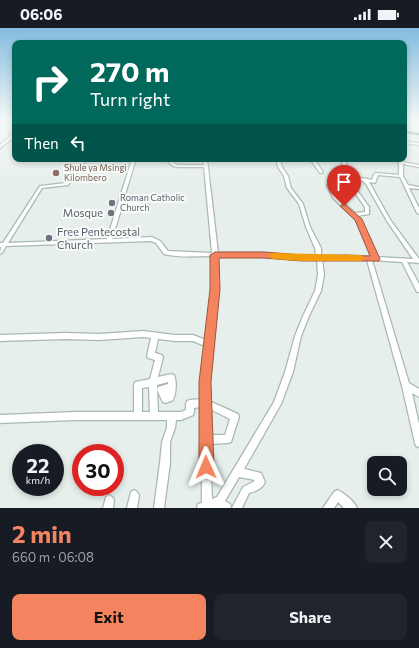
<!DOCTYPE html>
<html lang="en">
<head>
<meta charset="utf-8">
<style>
  :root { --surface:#171b24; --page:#20242c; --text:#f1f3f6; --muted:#9ea1a6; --accent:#f4845f }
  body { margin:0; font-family:Commissioner,sans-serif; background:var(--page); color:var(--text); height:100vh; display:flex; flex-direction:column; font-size:15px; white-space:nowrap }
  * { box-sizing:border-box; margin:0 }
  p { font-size:13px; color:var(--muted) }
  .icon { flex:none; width:22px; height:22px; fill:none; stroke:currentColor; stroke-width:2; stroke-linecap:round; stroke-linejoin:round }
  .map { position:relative; height:480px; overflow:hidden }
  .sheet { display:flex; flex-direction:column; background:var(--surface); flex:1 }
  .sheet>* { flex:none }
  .guide { position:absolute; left:12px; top:12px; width:395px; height:122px; border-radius:8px; box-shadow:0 2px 6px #0003; background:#00695c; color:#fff; overflow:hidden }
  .buttons { position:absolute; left:367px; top:428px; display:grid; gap:8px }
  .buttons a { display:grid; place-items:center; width:40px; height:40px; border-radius:8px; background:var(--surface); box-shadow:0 2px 6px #0003; font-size:20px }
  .speed { position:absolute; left:12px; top:416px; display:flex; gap:8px; font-size:20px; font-weight:700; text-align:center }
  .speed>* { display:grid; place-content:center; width:52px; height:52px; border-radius:50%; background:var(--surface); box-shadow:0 2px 6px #0003; line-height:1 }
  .speed small { font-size:10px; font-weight:400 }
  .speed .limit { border:6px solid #d22; background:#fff; color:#111 }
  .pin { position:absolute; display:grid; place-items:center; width:34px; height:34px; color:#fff; margin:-41px -17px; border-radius:50% 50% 50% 0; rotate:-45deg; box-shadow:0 0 4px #0007 }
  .pin .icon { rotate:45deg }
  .me { position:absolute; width:44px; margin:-22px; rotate:359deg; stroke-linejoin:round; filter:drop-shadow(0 0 3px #0008) }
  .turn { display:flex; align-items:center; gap:14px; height:84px; padding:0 12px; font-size:18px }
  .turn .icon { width:52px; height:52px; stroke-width:2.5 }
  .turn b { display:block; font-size:28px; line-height:34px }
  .then { display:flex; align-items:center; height:38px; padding:0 12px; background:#0003; gap:8px; font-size:15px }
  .round { display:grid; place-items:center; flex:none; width:42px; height:42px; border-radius:8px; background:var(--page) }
  .summary { display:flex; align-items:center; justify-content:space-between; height:68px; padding:0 12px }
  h1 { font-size:24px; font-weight:700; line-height:30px; color:var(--accent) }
  .primary-button { display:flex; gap:8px; margin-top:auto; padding:8px 12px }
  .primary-button a { flex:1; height:46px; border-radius:8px; background:var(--accent); color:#111; font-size:16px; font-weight:700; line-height:46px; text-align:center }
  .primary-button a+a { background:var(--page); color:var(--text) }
  .status { display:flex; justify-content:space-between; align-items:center; height:28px; padding:0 20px; background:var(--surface); direction:ltr }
  .status svg { height:11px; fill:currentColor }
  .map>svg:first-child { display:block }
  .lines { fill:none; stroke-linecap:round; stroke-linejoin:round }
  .minor-casing { stroke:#a8b8b2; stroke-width:2.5 }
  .highway-casing { stroke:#c2cac8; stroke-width:2 }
  .minor { fill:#fff; fill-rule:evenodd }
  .highway { fill:#2f6f62; fill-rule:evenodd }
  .route { fill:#f4845f; stroke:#9f563e }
  .slow { fill:#f59e0b }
  .education-dot { fill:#8d6e63; stroke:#f7fbf9; stroke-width:1.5 }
  .worship-dot { fill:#6b7280; stroke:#f7fbf9; stroke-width:1.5 }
  .labels { text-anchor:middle; stroke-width:4; stroke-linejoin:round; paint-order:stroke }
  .far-education-label { font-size:9px; fill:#785e54; stroke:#f7fbf9; text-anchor:start }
  .far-worship-label { font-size:9px; fill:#5b616d; stroke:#f7fbf9; text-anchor:start }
  .worship-label { font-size:11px; fill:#5b616d; stroke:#f7fbf9; text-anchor:end }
</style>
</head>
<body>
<div class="status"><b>06:06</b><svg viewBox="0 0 49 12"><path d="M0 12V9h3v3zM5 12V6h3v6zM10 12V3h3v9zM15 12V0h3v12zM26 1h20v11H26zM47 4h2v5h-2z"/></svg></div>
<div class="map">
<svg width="419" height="480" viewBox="0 0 419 480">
  <rect width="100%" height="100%" fill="#e6efeb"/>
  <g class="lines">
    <defs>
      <g id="minor">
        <path d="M14,105H15V108L0,120V117Z"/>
        <path d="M404,113L419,115V117L404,115Z"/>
        <path d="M83,131H87L68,157L42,160L8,215L107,211L132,131H136L123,173L147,176L149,177L147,178L123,175L112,211L152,209L160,213L168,223L212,225L204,139H178L173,138L165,131H169L175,136L178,137H204L203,131H207L218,225H264L302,228H316L315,220L306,199L299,176L287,160L284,148L278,139L276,131H280L282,139L288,148L291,160L303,176L310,199L321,220V228L344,227L372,229L356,192L333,170L327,157L330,156L336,168L355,185L365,184V179L350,158L349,149L340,131H344L352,148L372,152L374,146L376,145L399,147V136L398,135L399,134V131H403V134L419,137V139L403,136V148L408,157L419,159V161L409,160L419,180V186L417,185L400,149L378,147L375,155L369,154L391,193L419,231V235L407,234L419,256V264H417L402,234L372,232L409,355L419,361V369L412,365L419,396V419L416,418L415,415L402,358L367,232L344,231H322L324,247L321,263L309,288L301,308L293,344L281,376L244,441L261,445L265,454C262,461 256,463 249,465L242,480H232L243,459L253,454L255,452L239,449L225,473L230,476L231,480H197L198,476L202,475L201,379L194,380V384L193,387L181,392H176L175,400L170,414V435L164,480H154L160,435L162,414L167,400V392H75L0,395V387L75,384H134V357L135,354L150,351L155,332L148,330L147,328L151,310L143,309L99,312L65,311L0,313V307L65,305L99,306L143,303L175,307H193L206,312L212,261L213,228C197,228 180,230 164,226L156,215L151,213L6,218L2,225L0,226L1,219H0V215H3L40,158L66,155ZM353,151L363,153L366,156L387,193L413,231L378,229L360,191L357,188L369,186V179L354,158ZM218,228L264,229L302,232L317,231L318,247L315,263L303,288L295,308L285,344L274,374L217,469L212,471L210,416L228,415L231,414L239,389L238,386L209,373V354L212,319L213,317V315L218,261ZM158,311L175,313H193L205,318L201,354V371L190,372L187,373L186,376V382L181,384H158L157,362L163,374L166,375L173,372C176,364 177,355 174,347L171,346L158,349L163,329L162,327L155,325ZM168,354V356L158,359L157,362V357ZM149,359L150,384H142V360ZM210,381L230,391L225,407H210Z"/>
        <path d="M310,131H314L323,144L322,145H320Z"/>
        <path d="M134,462L137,464L139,467L137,480H127L131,464Z"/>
        <path d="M337,462C344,465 354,473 357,480H344L338,474L334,480H323L334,464Z"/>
        <path d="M109,467L112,469L114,472L113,480H103L106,469Z"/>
      </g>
      <g id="highway">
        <path d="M0,93H15V94L0,95Z"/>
        <path d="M404,103L419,105V107L404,105Z"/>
      </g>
    </defs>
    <use href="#minor" class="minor-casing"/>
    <use href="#highway" class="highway-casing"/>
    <use href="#minor" class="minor"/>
    <use href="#highway" class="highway"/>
  </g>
  <linearGradient id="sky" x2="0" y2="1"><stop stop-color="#84bce0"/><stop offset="0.58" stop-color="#f4f8f6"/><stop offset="1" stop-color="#f4f8f6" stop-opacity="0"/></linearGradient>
  <rect width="419" height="160" fill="url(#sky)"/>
  <path class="route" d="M344,176L362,191L380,231L379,233H302L264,230H219L220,261L211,354L214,439L212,444L206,447L201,444L199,439V354L210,261V227L215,224H264L302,227L370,228L355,192L340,178Z"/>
  <path class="slow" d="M271,225L361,227L365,230L361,233H302L274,231L271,230L269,228Z"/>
  <circle class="education-dot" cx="56" cy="145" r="4"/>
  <g class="worship-dot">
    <circle cx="112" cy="175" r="4"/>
    <circle cx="111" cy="185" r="4"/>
    <circle cx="49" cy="210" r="4"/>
  </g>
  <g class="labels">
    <g class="far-education-label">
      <text x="64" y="143">Shule ya Msingi<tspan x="64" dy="10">Kilombero</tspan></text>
    </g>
    <g class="far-worship-label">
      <text x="120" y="173">Roman Catholic<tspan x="120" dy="10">Church</tspan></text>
    </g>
    <g class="worship-label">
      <text x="103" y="189">Mosque</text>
      <text x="57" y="208" text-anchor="start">Free Pentecostal<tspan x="57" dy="13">Church</tspan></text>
    </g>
  </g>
</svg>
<div class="buttons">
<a><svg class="icon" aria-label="search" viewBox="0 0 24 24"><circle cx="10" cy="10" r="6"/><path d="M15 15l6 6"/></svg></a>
</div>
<div class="speed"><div>22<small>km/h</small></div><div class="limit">30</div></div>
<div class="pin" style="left:344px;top:178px;background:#d93025"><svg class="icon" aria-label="arrive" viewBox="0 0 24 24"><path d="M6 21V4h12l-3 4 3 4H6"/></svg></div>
<svg class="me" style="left:206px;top:439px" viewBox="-20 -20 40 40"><path d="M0-17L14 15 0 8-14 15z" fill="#f4845f" stroke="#fff" stroke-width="4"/></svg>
<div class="guide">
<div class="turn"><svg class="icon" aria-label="right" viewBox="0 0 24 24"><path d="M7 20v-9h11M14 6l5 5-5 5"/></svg><div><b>270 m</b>Turn right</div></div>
<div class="then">Then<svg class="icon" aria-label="left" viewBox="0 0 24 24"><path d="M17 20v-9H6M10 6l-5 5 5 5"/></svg></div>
</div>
</div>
<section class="sheet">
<div class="summary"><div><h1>2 min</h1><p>660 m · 06:08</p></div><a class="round"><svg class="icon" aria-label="close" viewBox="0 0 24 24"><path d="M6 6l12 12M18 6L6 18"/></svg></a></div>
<div class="primary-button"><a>Exit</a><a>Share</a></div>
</section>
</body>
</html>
